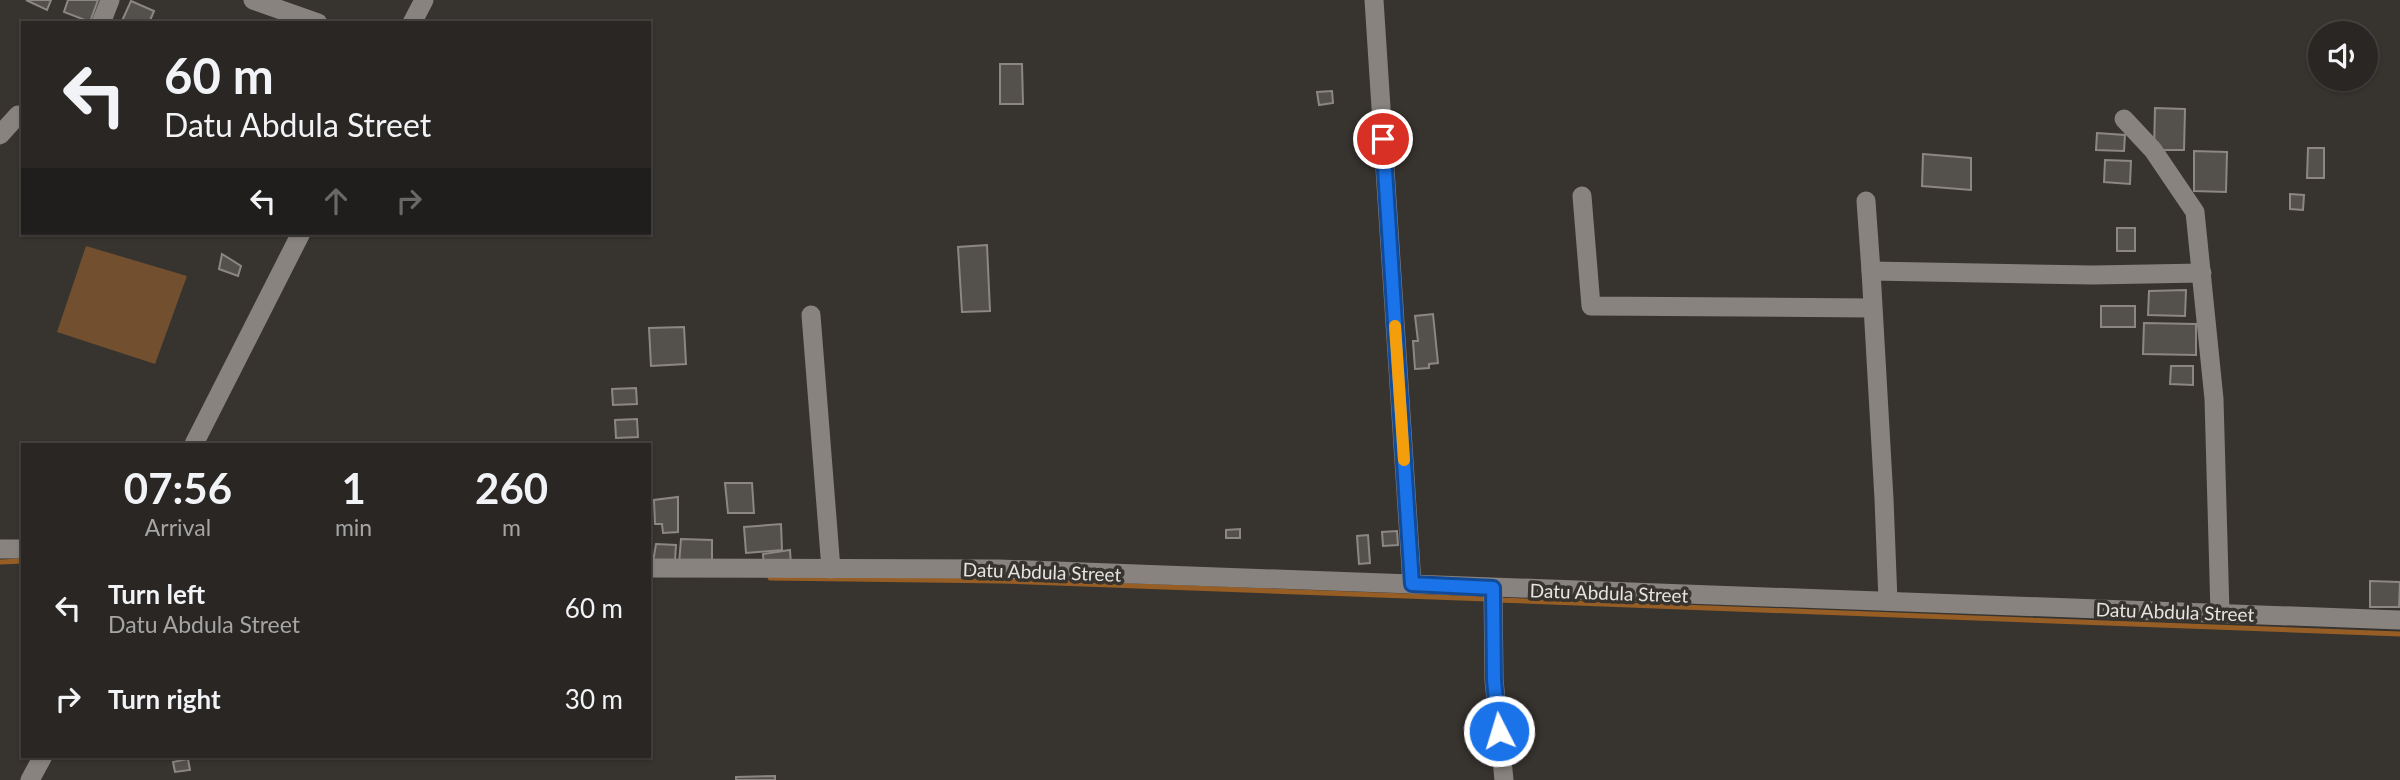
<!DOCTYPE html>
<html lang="en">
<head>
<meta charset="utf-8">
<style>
  :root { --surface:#292623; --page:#353230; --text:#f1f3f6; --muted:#a5a5a6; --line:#454341 }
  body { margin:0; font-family:Lato,sans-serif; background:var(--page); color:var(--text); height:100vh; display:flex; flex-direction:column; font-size:26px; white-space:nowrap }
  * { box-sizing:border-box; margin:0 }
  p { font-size:23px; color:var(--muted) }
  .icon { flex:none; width:38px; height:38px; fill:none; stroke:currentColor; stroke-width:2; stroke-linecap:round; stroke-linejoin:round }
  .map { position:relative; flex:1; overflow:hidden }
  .details { position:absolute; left:21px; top:443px; width:630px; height:315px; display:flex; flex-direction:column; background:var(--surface); border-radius:0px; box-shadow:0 2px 5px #0004,0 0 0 2px var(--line) }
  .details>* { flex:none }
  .top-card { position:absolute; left:21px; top:21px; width:630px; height:214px; border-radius:0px; box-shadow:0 2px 5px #0004,0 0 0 2px var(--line); background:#292623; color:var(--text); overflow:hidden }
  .buttons { position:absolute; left:2308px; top:21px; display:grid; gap:14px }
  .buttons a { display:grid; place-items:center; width:70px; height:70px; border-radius:50%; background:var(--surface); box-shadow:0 2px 5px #0004,0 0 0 2px var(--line); font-size:35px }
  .pin { position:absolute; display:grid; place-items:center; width:60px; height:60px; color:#fff; margin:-30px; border:4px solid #fff; border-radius:50%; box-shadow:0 2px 7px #0007 }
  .me { position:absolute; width:77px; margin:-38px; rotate:355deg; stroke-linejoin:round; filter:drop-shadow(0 0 5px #0008) }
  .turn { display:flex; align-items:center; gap:24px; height:147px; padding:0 28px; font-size:32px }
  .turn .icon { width:91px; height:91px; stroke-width:2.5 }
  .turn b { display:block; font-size:49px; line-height:60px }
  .lanes { display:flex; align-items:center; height:66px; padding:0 28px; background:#0003; justify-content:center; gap:35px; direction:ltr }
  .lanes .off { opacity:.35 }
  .eta { display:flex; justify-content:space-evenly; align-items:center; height:119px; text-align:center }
  .eta b { font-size:42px; font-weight:700; line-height:49px }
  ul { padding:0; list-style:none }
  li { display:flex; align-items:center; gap:21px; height:91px; padding:0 28px }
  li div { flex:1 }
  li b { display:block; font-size:26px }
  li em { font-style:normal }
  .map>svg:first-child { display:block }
  .green { fill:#72502f }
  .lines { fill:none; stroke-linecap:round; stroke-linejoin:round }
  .stream { stroke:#965e24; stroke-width:5 }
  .building { fill:#54504c; stroke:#8c8783; stroke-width:2 }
  .minor { stroke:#88837f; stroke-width:19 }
  .route-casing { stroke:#114b97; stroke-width:18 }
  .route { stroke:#1a73e8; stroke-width:12 }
  .slow { stroke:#f59e0b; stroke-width:12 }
  .labels { text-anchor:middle; stroke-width:7; stroke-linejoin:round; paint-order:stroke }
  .street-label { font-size:19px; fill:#e6e3e1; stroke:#37332f }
</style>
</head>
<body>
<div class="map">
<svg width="2400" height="780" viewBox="0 0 2400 780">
  <rect width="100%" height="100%" fill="#37332f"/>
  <path class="green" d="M86,246L187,276L155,364L57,332Z"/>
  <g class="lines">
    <g class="stream">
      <path d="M0,562L23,561"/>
      <path d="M770,578L1002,581L1487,599"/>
      <path d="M1497,600L2400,634"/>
    </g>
  </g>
  <g class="building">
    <path d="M26,0H51L47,10Z"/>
    <path d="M68,0H98L90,22L64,12Z"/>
    <path d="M131,1L154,11L149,23H121Z"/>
    <path d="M1000,64H1022L1023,104H1000Z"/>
    <path d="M1332,91L1333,103L1319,105L1317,92Z"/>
    <path d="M2155,108L2185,109L2184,150H2154Z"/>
    <path d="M2097,133L2125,135L2124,151L2096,150Z"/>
    <path d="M2308,148H2324V178H2307Z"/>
    <path d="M2194,151L2227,152L2226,192L2194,191Z"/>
    <path d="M1923,154L1971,158V190L1922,186Z"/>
    <path d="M2105,160L2131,161L2130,184L2104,182Z"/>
    <path d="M2290,194L2304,195L2303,210L2290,209Z"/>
    <rect x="2117" y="228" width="18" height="23"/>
    <path d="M987,245L990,311L962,312L958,247Z"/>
    <path d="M222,254L241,266L238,276L219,269Z"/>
    <path d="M2186,290L2185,316L2148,315L2149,291Z"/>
    <rect x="2101" y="306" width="34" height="21"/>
    <path d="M1433,314L1438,363L1429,364V368L1415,369L1413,341H1418L1415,316Z"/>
    <path d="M2144,323L2196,324V355L2143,354Z"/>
    <path d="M684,327L686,364L651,366L649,328Z"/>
    <path d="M2171,366H2193V385L2170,384Z"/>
    <path d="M636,388L637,404L613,405L612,389Z"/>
    <path d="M637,419L638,437L616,438L615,420Z"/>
    <path d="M725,483H752L754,513H728Z"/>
    <path d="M678,497V532L663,533L662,524H655L654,500Z"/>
    <path d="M781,524L782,550L746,553L744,527Z"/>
    <path d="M1240,529V538H1226V530Z"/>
    <path d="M1397,531L1398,545L1383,546L1382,532Z"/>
    <path d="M1368,535L1370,563L1359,564L1357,536Z"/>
    <path d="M681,539L712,540V565L679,564Z"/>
    <path d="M656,544L676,545L675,561L653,562Z"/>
    <path d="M790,550L791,565L764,567L763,554Z"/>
    <path d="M2370,581L2400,582L2399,607H2370Z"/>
    <path d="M188,759L190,770L175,772L173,762Z"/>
    <path d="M775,776V780H736V777Z"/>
  </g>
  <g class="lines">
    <g class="minor">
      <path d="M253,0L318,23"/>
      <path d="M1374,0L1412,584"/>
      <path d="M101,23L110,0"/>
      <path d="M412,23L424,0"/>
      <path d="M2124,119L2153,150L2195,212L2214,399L2220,613"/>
      <path d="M0,135L18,115L23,116"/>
      <path d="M1582,196L1591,306L1872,308"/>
      <path d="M1866,201L1871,271"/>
      <path d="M811,315L831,569"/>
      <path d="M194,444L301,233"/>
      <path d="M0,549H23"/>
      <path d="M649,568L999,569L2400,620"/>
      <path d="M1493,588L1494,680L1504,780"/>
      <path d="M1888,601L1884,499L1871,271L2093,275L2202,273"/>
      <path d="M30,780L43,756"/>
    </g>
  </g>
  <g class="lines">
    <defs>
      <path id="route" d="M1383,139L1412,584L1493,588L1494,680L1499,731"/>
    </defs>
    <use href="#route" class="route-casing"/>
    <use href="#route" class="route"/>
    <path class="slow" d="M1395,326L1404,460"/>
  </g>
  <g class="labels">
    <g class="street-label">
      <text transform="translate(1042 572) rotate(2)" y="7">Datu Abdula Street</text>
      <text transform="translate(1609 593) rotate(2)" y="7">Datu Abdula Street</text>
      <text transform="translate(2175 612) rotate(2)" y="7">Datu Abdula Street</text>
    </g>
  </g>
</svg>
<div class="buttons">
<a><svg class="icon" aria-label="sound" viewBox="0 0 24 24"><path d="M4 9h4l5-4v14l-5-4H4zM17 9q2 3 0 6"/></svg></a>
</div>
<div class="pin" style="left:1383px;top:139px;background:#d93025"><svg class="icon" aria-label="arrive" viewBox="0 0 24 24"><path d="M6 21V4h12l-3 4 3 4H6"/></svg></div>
<svg class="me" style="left:1499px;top:731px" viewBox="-20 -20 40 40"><circle r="17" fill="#1a73e8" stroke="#fff" stroke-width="3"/><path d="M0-11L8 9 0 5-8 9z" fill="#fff"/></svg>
<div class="top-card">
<div class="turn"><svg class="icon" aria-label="left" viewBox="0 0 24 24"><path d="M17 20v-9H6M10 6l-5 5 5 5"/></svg><div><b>60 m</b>Datu Abdula Street</div></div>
<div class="lanes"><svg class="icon" aria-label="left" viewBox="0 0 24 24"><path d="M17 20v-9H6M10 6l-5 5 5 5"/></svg><svg class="icon off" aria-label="ahead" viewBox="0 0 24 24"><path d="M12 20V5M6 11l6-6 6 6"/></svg><svg class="icon off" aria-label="right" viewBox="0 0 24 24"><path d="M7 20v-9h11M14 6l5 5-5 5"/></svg></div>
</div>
<section class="details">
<div class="eta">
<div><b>07:56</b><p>Arrival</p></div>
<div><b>1</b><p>min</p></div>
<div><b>260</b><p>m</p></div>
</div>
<ul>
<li><svg class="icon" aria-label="left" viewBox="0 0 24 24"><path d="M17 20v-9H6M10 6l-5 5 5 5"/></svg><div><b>Turn left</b><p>Datu Abdula Street</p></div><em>60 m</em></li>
<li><svg class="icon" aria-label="right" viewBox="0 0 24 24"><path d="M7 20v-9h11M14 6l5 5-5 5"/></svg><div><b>Turn right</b></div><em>30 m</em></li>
</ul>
</section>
</div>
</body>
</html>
